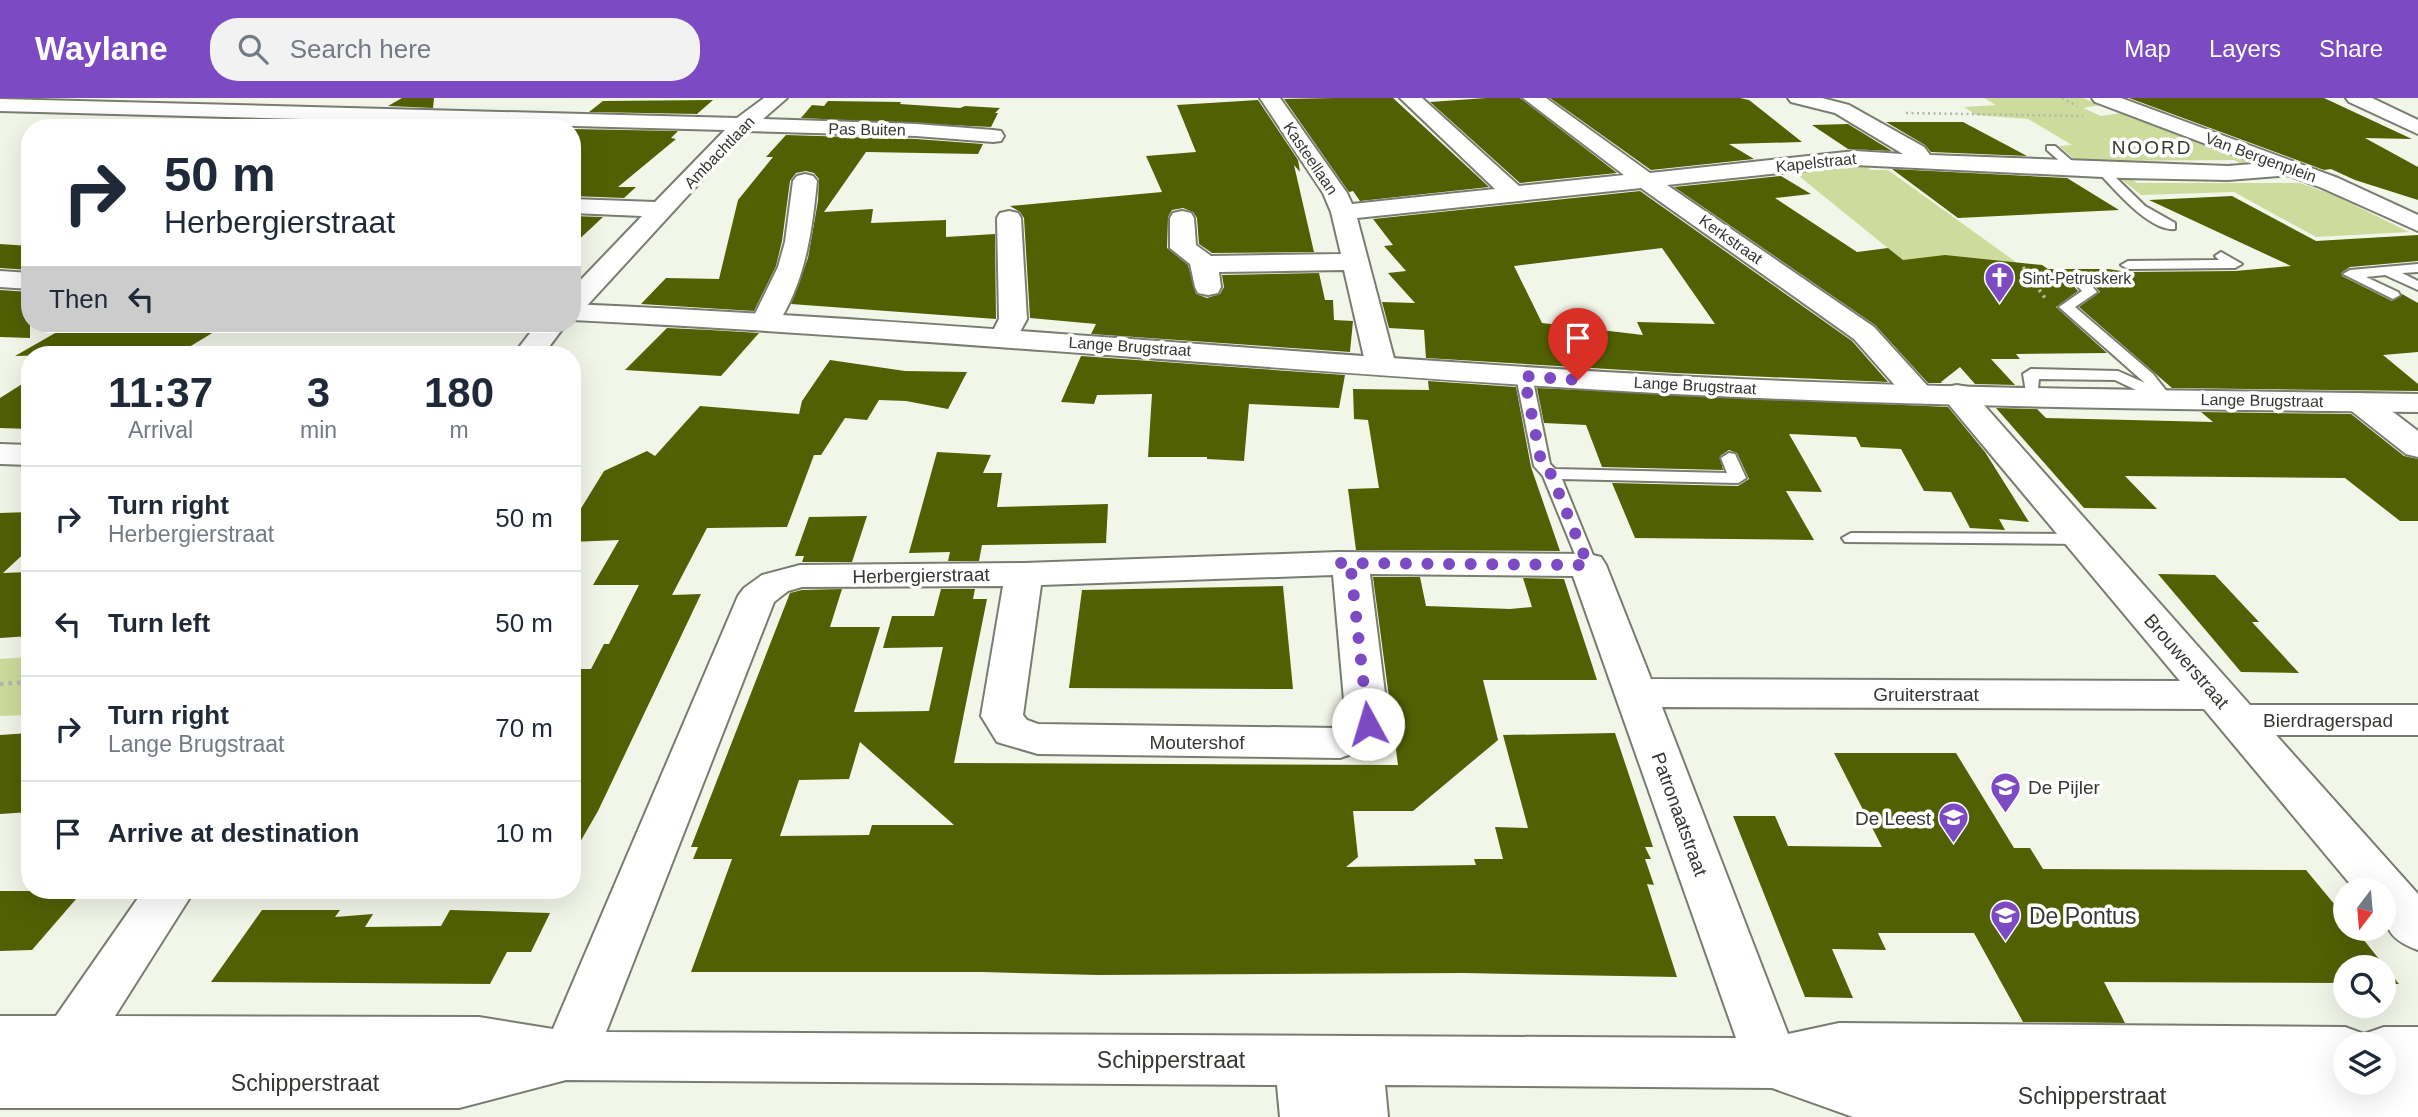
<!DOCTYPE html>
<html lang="en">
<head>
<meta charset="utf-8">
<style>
  :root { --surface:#fff; --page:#f2f2f3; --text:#1f2937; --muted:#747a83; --line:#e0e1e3; --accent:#7c4ac2 }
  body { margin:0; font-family:Arial,sans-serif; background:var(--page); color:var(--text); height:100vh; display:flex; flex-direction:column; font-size:26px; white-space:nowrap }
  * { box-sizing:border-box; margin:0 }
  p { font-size:23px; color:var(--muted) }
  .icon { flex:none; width:38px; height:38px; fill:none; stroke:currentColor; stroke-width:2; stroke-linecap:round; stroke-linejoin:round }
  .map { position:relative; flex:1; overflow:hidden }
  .details { position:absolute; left:21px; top:248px; width:560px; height:553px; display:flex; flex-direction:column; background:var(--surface); border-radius:28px; box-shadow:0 7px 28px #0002 }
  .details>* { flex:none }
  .banner { position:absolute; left:21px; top:21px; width:560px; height:214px; border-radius:28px; box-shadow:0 7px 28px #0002; background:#fff; color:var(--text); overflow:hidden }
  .needle { width:46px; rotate:196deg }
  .buttons { position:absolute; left:2333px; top:780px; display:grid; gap:14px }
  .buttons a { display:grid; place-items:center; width:63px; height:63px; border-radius:50%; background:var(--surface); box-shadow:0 7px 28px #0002; font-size:35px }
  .pin { position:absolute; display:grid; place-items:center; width:60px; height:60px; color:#fff; margin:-72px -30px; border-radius:50% 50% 50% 0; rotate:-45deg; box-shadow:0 0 7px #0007 }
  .pin .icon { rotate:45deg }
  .me { position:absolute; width:77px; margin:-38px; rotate:354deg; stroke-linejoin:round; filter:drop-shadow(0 0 5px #0008) }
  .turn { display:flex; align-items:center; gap:24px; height:147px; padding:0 28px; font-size:32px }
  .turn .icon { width:91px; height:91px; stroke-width:2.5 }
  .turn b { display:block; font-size:49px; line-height:60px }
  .then { display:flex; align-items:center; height:66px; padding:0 28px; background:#0003; gap:14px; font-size:26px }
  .eta { display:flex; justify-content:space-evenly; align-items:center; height:119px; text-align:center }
  .eta b { font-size:42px; font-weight:800; line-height:49px }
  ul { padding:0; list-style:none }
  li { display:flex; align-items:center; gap:21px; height:105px; padding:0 28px; border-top:2px solid var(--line) }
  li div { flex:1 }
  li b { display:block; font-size:26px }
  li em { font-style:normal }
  header { display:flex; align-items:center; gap:42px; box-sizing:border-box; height:98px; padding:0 35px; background:var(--accent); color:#fff }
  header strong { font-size:33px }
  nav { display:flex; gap:38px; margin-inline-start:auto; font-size:24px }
  .search { width:490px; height:63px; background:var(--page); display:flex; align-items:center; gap:18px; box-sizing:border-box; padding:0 24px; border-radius:28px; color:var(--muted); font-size:26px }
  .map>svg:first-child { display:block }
  .green { fill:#cddc9c }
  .building { fill:#526004; fill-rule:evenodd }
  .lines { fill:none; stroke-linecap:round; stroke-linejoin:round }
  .service-casing { stroke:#797c71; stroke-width:4 }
  .minor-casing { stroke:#797c71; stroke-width:4 }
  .tertiary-casing { stroke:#797c71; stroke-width:4 }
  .path-far2 { stroke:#b3b6ac; stroke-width:2.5; stroke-dasharray:2 3.5; stroke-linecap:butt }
  .path-far1 { stroke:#b3b6ac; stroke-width:3.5; stroke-dasharray:2.5 4.5; stroke-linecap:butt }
  .path { stroke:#b3b6ac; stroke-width:4.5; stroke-dasharray:3.5 5; stroke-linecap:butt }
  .service { fill:#fff; fill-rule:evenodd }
  .minor { fill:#fff; fill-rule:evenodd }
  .tertiary { fill:#fff; fill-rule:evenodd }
  .route { stroke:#7c4ac2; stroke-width:12; stroke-dasharray:0 21.6 }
  .labels { text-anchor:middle; stroke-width:7; stroke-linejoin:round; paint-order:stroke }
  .far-street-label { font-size:16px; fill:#363732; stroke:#fff }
  .far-poi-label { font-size:16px; fill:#363732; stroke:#fff; text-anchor:start }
  .far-quarter-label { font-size:19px; letter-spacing:2px; fill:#373930; stroke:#fff }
  .street-label { font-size:19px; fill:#363732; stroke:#fff }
  .poi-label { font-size:19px; fill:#363732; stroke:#fff; text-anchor:start }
  .near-poi-label { font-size:23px; fill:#363732; stroke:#fff; text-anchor:start }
  .near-street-label { font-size:23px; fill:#363732; stroke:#fff }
</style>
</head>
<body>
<header>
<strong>Waylane</strong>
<div class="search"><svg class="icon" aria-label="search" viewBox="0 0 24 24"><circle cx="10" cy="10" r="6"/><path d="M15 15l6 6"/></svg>Search here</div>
<nav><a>Map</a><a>Layers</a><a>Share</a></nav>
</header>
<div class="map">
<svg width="2418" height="1019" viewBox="0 0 2418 1019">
  <rect width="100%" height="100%" fill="#f2f6e9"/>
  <g class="green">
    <path d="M1984,0H2083L2101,7L2083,10L2101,18L2121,15L2138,19L2257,66L2246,68L2234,62L2092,63L2080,66L2059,48L2072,47L2028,21L1976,17L1964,9L1996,7Z"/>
    <path d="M1862,66L1871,72H1888L2020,167L1940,158L1910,168L1794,74Z"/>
    <path d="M2116,77L2129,79L2137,85H2300L2334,97L2409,134L2316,139L2234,94L2141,97Z"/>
    <path d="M30,559V617L0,618V561Z"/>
  </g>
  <g class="building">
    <path d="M402,0H434L433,10L388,8Z"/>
    <path d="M1333,0H1393L1489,89L1360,103L1353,93L1349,94L1284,1Z"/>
    <path d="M1486,0H1520L1617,75L1520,85L1430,4Z"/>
    <path d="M1550,0H1740L1749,2L1802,44L1729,46L1754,61L1651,72Z"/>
    <path d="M2129,0H2324L2412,41L2365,40L2418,69V102L2355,82L2331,71L2324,72Z"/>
    <path d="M713,2L697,16L589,14L603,3Z"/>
    <path d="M1258,2L1298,62L1300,74L1294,67L1314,154L1212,155L1199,146L1197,120L1193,114L1183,110L1172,112L1168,119L1167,150L1188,167L1196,196L1207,200L1220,196L1224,189L1222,177L1319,175L1325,202H1333L1334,222L1353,223L1350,254L1091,236L1096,226L1030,220L1024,120L1020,114L1010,108L1162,94L1146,58L1196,54L1177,7Z"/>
    <path d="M828,3L901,4L900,6L960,10L965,8L1000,10L995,15H998L991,29L801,20L812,7L824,8Z"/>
    <path d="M1886,24H1963L2027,58L1931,54L1925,47Z"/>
    <path d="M360,25L433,27V30H353Z"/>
    <path d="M1848,26L1892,53L1848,51L1812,27Z"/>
    <path d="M572,31L678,33L671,40L676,41L618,89H636L624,100L572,98Z"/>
    <path d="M786,37L916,41L983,46L978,56L866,54L824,114L873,111L871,125L946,122V139L995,136L996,221L791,206L808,160L818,103L819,81L814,75L806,73L796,75L790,83L782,143L776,168L754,213L641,206L666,180L719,181L738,102L773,59H766Z"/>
    <path d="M1892,71L2067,80L2119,112L1958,120Z"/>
    <path d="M1781,78L1811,96L1775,100L1857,154L1888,150L1903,162L1945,157L2042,167L2048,171H2108L2128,174L2235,173L2291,168L2149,102L2232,98L2316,143L2418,137V163L2350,169L2341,175L2342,178L2392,203L2402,196L2418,205V254L2383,257L2418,286V293L2172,290L2079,209L2100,194L2082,173L2076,171L2065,178L2078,193L2056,209L2107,255L2016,256L2020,261H1991L2015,287L1975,286L1960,269L1941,284L1942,285H1928L1875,227L1674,89Z"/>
    <path d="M1640,93L1852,243L1888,284L1675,275L1426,260L1424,232L1389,230L1382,204L1415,205L1388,175L1406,173L1384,148L1393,147L1373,121ZM1662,150L1715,226L1637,224L1643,237L1542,225L1514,168Z"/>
    <path d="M572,118L603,119L572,148Z"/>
    <path d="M0,146L30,148V172L0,170Z"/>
    <path d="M0,192L30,194V240L0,239Z"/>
    <path d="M71,226H227L181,254L135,250L129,255L15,258Z"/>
    <path d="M667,230L710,232L759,235L721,278L625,272Z"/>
    <path d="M1081,258L1261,271L1345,277L1339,310L1249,306L1244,363L1207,361V359H1148L1152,296L1097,297L1094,306L1061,304Z"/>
    <path d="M830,262L905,273L967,274L948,311L906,303L879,302L867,322L845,320L821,357H814L787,429L707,430L672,497L701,496L598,713L572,758V571H591L604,546H609L639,487H593L619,442L572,444V425L604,373L647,353L655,358L700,308L799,316L802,303Z"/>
    <path d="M30,281V331L0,330V300Z"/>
    <path d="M1428,283L1516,289L1531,369L1560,453L1356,452L1348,391L1379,390L1368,322L1354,321L1353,291L1429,292Z"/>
    <path d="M1537,290L1948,309L1985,354L2029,424L1999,421L2005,432L1970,430L1951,394L1924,393L1901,351L1861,349L1856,339L1789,336L1822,394L1786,393L1814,442L1635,440L1612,385L1738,388L1749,381L1737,355L1729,352L1720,358L1723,372L1602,369L1586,327L1544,325Z"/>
    <path d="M1996,310L2037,311L2046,320L2213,324L2201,314L2351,316L2404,358L2418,361V423H2400L2345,380L2125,378L2157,411L2084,410Z"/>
    <path d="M937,354L991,357L983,375H1002L997,409L1108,406L1106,445L982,447L979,463H948L950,454L909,455Z"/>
    <path d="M30,414V450L3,475L30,474V538L0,540V415Z"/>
    <path d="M867,418L852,464H802L804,458H795L809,419Z"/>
    <path d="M2158,476L2215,477L2259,524H2252L2299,575L2241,574Z"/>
    <path d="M1373,479H1420L1426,508L1510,511L1532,509L1523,480L1564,481L1597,582H1483L1498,642L1413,713H1353L1358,759L1346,769L1476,767L1474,761H1503L1495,729L1528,730L1503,637L1615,635L1653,749H1645L1651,761H1645L1654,787L1647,786L1677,879L1463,875L1098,877L982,874H691L732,761H693L698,749H691L790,495L802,492L842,491L830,529H880L854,614L929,613L943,549L883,550L892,518H934L941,491H975L973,501H987L954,665L1398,667ZM860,644L954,727H872L869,737L780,738L799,682L849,681Z"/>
    <path d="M1283,488L1293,591L1069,590L1082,492Z"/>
    <path d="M30,635V714L0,716V637Z"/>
    <path d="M1834,655H1956L2014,750H2030L2043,771L2306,772L2345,819V831H2355L2399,886H2384V870H2345V885L2104,884L2125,925L2023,924L1974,835H1878L1886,852L1832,851L1853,900L1805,899L1733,718H1775L1788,748L1882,749Z"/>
    <path d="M0,793H83L32,852L0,853Z"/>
    <path d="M262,812H340L335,819L373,816L365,829L441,828L450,812L550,815L531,854H507L490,886L211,884Z"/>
  </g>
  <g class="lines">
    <defs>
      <g id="service">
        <path d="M2047,48H2055L2079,69V73H2071L2047,52Z"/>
        <path d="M2098,70H2106L2145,108L2175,125V131C2150,134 2114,91 2098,74Z"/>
        <path d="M2221,154L2242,166L2235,170L2128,171L2121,167L2128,163L2219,162L2215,158Z"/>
        <path d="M2418,166V174L2402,175L2418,183V192L2385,177L2366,179L2398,194L2400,197L2393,201L2343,176L2350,172Z"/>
        <path d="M2075,174L2080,175L2097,194L2075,209L2153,276L2172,300L2169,303H2159L2115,282L2039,281L2037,300H2027L2023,276L2031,271L2118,273L2145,285L2059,209L2082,193L2068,178Z"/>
        <path d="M1524,273L1532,278L1550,366L1555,371L1727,375L1721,360L1729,355L1735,356L1746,380L1738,385L1562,381L1597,467L1588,473L1581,471L1543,378L1534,368L1516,278Z"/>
        <path d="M1851,435L2082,436L2091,441L2082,446L1845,444L1842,440Z"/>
      </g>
      <g id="minor">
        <path d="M764,0H787L763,21L916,26L993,32L1001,33L1004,38L1001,43L993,44L916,38L747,33L582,213L572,215V191L642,118L572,115V101L655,104L725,32L0,13V1L737,20Z"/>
        <path d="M1260,0H1280L1347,95L1352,106L1495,91L1400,0H1422L1519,88L1624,77L1523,0H1546L1650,75L1855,53L1903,56L1835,15L1791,4L1788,0H1822L1849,7L1924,49L1930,57L2228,68L2290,63L2298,65L2301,70L2298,75L2290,77L2228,82L2123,80L1855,67L1667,87L1874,229L1933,294L1929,301L1918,303L1907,301L1854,241L1641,90L1357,120L1396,268L1392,274L1381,277L1370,274L1366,268L1344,172L1219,174L1221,189L1218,195L1208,197L1198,195L1195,189L1190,166L1170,150V120L1173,115L1182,113L1191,115L1194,120L1196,147L1211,158L1341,156L1331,114L1323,95Z"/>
        <path d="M2346,0H2372L2418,22V36L2349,4Z"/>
        <path d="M805,76L813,78L817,83C812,135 805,186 775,230L765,232L755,230L751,224L778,169L785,144L793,83L797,78Z"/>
        <path d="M1009,113L1018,115L1021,120L1027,221L1014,245L1004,248L994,245L990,239L999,221L997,120L1000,115Z"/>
        <path d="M537,226H566L543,257H513Z"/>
        <path d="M1957,287L1968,289L2250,607H2418V637H2276L2418,796V852C2384,840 2384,825 2384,793H2356L2204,611L1662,609L1788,936L1839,925L2345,929L2364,936L2384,929H2418V1019H1853L1772,990L1385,987L1388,1019H1280L1277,987L566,982L459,1010H0V918H56L143,793H194L115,918L479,919L553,931L738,498L744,490L762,477L800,467L1024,465L1338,454L1588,456L1601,459L1606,467L1651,581L2180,583L1946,303L1942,296L1946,289ZM1370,476L1573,478L1736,940L606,934L774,504L788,493L802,489L1003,488L981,618L997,644L1038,656L1340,660L1377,647L1389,627ZM1333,477L1346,625L1336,630L1038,626L1027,622L1023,617L1041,487ZM2345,947H2384V985H2345Z"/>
        <path d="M2360,295L2371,297L2418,333V359L2406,356L2349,311L2344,304L2349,297Z"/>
        <path d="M0,346L30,347V367L0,366Z"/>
      </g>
      <g id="tertiary">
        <path d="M2092,0H2121L2338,80L2418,117V133L2322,90L2095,4Z"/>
        <path d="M0,173L30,175V191L0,189Z"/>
        <path d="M572,206C940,222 1307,258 1675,278C1923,291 2170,292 2418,296V314C2170,311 1922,309 1675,296C1307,276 940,240 572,222Z"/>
      </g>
    </defs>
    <use href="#service" class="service-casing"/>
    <use href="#minor" class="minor-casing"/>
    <use href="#tertiary" class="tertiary-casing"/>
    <g class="path-far2">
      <path d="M2062,0L2077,8"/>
      <path d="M1906,15L2083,18"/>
    </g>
    <path class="path-far1" d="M2023,169L2045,200"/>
    <path class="path" d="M0,586L30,584"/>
    <use href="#service" class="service"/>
    <use href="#minor" class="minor"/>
    <use href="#tertiary" class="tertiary"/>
  </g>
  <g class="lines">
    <path class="route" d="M1368,626L1351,472L1338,465L1588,467L1551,376L1542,368L1524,278L1578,282"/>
  </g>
  <defs>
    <symbol id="church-pin" viewBox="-11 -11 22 30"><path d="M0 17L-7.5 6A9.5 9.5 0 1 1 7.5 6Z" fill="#7c4ac2" stroke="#fff"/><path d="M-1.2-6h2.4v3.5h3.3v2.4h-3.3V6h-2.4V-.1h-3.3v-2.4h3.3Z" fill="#fff"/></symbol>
    <symbol id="school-pin" viewBox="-11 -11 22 30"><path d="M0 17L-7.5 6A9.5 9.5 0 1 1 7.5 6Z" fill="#7c4ac2" stroke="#fff"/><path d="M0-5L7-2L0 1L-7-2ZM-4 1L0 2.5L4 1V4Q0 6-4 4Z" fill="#fff"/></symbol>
  </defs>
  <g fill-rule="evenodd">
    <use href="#church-pin" x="1982" y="162" width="35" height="47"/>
    <use href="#school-pin" x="1988" y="672" width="35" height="47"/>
    <use href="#school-pin" x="1936" y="702" width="35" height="47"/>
    <use href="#school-pin" x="1988" y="800" width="35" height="47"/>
  </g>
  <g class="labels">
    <g class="far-street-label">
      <text transform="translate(867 31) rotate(1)" y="6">Pas Buiten</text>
      <text transform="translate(719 54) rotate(-46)" y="6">Ambachtlaan</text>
      <text transform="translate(2261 59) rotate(20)" y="6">Van Bergenplein</text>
      <text transform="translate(1311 60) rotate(56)" y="6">Kasteellaan</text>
      <text transform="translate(1816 64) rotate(-6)" y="6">Kapelstraat</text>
      <text transform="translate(1731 141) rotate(35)" y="6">Kerkstraat</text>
      <text transform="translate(1130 248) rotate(4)" y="6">Lange Brugstraat</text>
      <text transform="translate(1695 287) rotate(3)" y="6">Lange Brugstraat</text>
      <text transform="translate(2262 302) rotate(1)" y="6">Lange Brugstraat</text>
    </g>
    <g class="far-poi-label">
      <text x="2022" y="186">Sint-Petruskerk</text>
    </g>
    <g class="far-quarter-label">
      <text x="2152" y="56">NOORD</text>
    </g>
    <g class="street-label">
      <text transform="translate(921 477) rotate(-1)" y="7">Herbergierstraat</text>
      <text transform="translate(2187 563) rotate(49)" y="7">Brouwerstraat</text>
      <text x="1926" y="603">Gruiterstraat</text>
      <text x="2328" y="629">Bierdragerspad</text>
      <text x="1197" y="651">Moutershof</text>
      <text transform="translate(1680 716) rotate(70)" y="7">Patronaatstraat</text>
    </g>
    <g class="poi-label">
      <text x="2028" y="696">De Pijler</text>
      <text x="1931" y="727" text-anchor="end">De Leest</text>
    </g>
    <g class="near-poi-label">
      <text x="2029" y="826">De Pontus</text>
    </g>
    <g class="near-street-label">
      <text x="1171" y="970">Schipperstraat</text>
      <text x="305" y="993">Schipperstraat</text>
      <text x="2092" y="1006">Schipperstraat</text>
    </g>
  </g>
</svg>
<div class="buttons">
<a><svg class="needle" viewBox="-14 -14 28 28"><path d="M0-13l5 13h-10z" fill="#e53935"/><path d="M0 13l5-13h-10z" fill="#747a83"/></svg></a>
<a><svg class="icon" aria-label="search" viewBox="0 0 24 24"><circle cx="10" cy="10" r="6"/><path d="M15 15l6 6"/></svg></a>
<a><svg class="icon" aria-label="layers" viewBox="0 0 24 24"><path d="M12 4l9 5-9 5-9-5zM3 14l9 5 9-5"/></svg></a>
</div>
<div class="pin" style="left:1578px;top:282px;background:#d93025"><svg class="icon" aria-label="arrive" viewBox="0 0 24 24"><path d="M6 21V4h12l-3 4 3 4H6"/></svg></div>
<svg class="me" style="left:1368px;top:626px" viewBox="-20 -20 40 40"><circle r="19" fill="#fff"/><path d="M0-13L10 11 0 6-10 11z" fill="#7c4ac2"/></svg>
<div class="banner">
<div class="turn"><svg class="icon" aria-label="right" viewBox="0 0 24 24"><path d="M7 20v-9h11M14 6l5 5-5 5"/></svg><div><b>50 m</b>Herbergierstraat</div></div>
<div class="then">Then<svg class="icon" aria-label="left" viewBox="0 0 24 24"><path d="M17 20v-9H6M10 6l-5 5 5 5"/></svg></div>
</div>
<section class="details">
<div class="eta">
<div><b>11:37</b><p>Arrival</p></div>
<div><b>3</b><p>min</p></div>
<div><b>180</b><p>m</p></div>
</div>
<ul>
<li><svg class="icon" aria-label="right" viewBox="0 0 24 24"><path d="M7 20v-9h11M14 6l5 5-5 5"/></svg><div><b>Turn right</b><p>Herbergierstraat</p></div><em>50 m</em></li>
<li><svg class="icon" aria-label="left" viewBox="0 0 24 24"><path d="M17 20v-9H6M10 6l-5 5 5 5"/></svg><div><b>Turn left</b></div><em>50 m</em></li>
<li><svg class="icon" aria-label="right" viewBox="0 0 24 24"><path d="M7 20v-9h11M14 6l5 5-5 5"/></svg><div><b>Turn right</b><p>Lange Brugstraat</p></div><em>70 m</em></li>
<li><svg class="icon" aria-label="arrive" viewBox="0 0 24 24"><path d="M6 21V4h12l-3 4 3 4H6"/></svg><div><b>Arrive at destination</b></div><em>10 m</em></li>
</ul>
</section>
</div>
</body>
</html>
